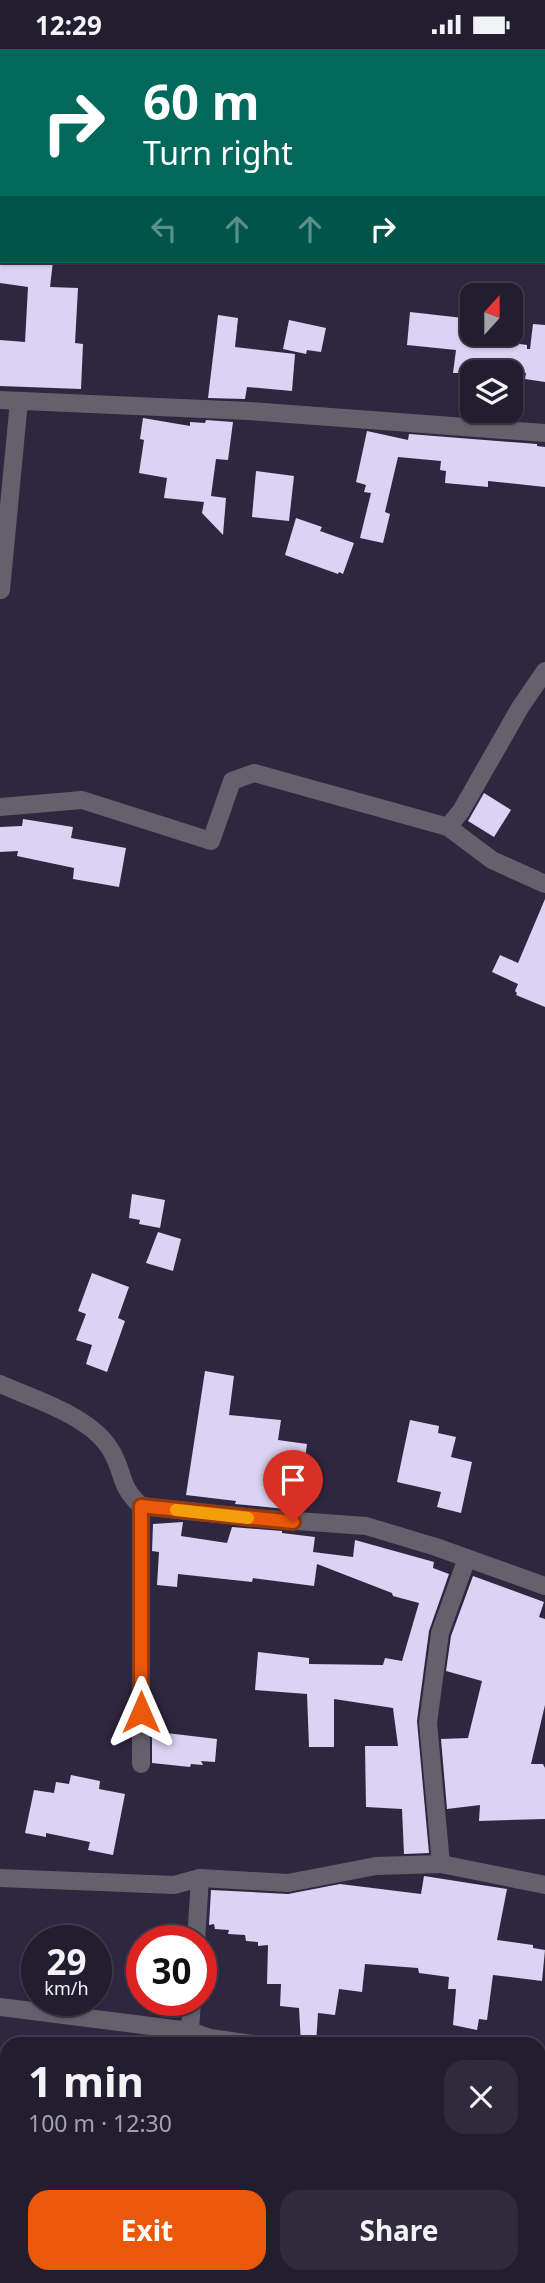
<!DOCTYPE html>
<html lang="en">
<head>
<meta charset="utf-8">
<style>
  :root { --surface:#231d30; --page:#2f2a3c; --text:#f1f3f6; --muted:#a3a2ab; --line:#403b4c; --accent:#ea580c }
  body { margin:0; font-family:"Noto Sans",sans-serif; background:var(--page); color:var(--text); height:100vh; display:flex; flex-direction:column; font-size:26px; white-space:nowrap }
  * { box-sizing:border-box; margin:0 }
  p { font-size:23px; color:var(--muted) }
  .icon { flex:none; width:38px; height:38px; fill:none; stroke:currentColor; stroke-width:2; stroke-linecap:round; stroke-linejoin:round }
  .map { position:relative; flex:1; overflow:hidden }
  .panel { position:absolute; left:0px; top:1988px; width:546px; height:247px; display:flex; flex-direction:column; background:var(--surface); border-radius:21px 21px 0 0; box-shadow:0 2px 5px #0004,0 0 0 2px var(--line) }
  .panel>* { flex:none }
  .banner { position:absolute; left:0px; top:0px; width:546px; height:214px; box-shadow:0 2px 5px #0004,0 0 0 2px var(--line); background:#00695c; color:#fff; overflow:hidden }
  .needle { width:46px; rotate:21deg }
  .fabs { position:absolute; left:460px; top:234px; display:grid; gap:14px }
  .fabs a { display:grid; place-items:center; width:63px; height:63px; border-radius:14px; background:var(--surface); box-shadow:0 2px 5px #0004,0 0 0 2px var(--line); font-size:35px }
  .speed { position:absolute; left:21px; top:1876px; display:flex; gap:14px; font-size:35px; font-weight:700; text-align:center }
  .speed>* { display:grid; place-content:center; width:91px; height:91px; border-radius:50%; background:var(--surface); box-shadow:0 2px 5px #0004,0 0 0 2px var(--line); line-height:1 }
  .speed small { font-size:18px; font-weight:400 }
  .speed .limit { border:10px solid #d22; background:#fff; color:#111 }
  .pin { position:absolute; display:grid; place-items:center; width:60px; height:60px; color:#fff; margin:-72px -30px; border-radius:50% 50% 50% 0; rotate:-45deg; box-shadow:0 0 7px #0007 }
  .pin .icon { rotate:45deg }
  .me { position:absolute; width:77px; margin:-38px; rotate:0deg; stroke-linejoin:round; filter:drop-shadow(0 0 5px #0008) }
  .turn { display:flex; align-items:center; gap:24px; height:147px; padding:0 28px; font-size:32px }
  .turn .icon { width:91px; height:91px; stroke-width:2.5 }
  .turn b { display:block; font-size:49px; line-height:60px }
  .lanes { display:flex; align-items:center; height:66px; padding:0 28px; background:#0003; justify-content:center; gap:35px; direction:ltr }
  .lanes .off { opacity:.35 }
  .round { display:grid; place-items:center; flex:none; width:74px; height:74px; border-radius:21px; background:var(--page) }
  .overview { display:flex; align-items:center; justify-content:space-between; height:119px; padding:0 28px }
  h1 { font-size:42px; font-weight:700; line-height:52px }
  .button { display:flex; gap:14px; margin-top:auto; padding:14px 28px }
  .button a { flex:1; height:80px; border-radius:21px; background:var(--accent); color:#fff; font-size:28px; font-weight:700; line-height:80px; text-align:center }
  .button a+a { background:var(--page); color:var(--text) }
  .status { display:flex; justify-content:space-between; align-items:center; height:49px; padding:0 35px; background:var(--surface); direction:ltr }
  .status svg { height:19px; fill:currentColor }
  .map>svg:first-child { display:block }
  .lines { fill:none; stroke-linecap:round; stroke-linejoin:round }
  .stream { stroke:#1f053e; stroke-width:7 }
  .building { fill:#dbd3f3 }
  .minor { stroke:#64616d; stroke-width:18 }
  .secondary { stroke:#837d92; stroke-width:18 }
  .route-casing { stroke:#983908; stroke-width:18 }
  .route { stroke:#ea580c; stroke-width:12 }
  .slow { stroke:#f59e0b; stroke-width:12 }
</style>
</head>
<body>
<div class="status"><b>12:29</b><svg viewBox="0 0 49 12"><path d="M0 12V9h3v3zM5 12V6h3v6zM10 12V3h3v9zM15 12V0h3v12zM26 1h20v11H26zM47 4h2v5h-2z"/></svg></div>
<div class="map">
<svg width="545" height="2234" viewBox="0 0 545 2234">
  <rect width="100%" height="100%" fill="#2f2740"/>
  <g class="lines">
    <g class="stream">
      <path d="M0,2216L7,2225"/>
      <path d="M9,2228L16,2234"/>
    </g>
  </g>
  <g class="building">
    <path d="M0,212H53L50,238L78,239L75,294L83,295L81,340L0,337V291L25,293L28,238L0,234Z"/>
    <path d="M410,263L472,270V285H501L500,292L527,296V300H530L533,275L545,276V333L525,330L526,324H453L456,301L407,296Z"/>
    <path d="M218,266L238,269L235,298L295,305L292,342L247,338L245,350L208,349Z"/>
    <path d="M289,271L326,279L321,303L307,301L306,305L283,300Z"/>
    <path d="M143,369L190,377V373L205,374L206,371L233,373L228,411L216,410L211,447L226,449L223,486L202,464L204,453L164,449L167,429L139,424L144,391L140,390Z"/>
    <path d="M367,382L408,391L409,385L537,395V397L545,398V438L488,432V438L445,434L446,422L440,421L441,412L398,408L385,463L390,465L383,494L360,489L371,444L364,443L366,436L356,433Z"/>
    <path d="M256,422L294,427L289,472L252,468Z"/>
    <path d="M296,469L322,478L320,482L354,494L343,525L339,523L338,525L285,506Z"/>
    <path d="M484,744L511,761L494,788L468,772Z"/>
    <path d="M23,770L73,778L71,789L126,799L119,838L73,830L74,819L17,807L18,802L0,803V778L22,777Z"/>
    <path d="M545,850V958L516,946L517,944L515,942L518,935L492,923L500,906L518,914Z"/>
    <path d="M132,1145L165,1151L160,1179L139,1175L140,1171L129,1169Z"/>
    <path d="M158,1183L181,1190L173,1222L146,1214Z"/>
    <path d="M92,1224L129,1238L118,1269L125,1272L107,1323L86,1315L92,1296L76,1291L86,1265L78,1262Z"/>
    <path d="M205,1322L234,1327L229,1366L281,1371L278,1391L307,1395L303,1425L292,1424L286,1460L235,1455L236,1452L186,1446Z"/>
    <path d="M410,1371L439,1377L438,1384L456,1388L451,1408L472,1413L461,1464L437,1458L441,1443L397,1433Z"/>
    <path d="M183,1473L181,1487L227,1494L232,1478L282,1482V1484L315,1488L313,1503L353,1508L355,1491L434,1513L433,1519L449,1525L429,1582L417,1672L429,1804L404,1805L402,1760L366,1758L365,1697H398L393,1659L334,1650V1698H309L307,1645L255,1641L258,1603L309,1609V1615L383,1616L385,1609L402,1612L419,1554L393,1547L392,1544L317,1515L314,1537L253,1529L252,1533L178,1525L177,1538L157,1536L159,1503L152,1502L153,1475Z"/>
    <path d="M473,1527L544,1553L539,1568L545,1570V1656L531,1715H543L545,1719V1770L479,1772L480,1756L447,1760L441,1690L468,1689L482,1632L446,1622L451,1587Z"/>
    <path d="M158,1683L217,1690L215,1713L201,1712L203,1716L191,1715L190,1718L152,1714V1685H158Z"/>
    <path d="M71,1726L100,1732L99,1740L125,1745L113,1806L88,1801L90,1793L46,1784V1788L25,1784L34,1741L54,1744L56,1733L69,1735Z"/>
    <path d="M424,1827L507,1840L497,1891L533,1896V1899L545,1901L542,1932L493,1926L487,1971L479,1970L477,1981L453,1976L456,1940H448L449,1928L419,1924L418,1919L365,1915L362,1943L339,1940L335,1966L318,1964L316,1995H301L299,1959L280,1957L281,1935H267L268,1896L258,1897V1893L246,1892L245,1886L228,1885L229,1881L215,1880L214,1875L209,1876L211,1841L288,1845L340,1835L421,1845Z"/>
  </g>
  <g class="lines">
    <g class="minor">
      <path d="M40,2V0"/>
      <path d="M0,351L249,362L545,384"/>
      <path d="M1,541L19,352"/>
      <path d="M545,622L521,657L461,762L448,778L492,811L545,835"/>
      <path d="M0,758L82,751L211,792L232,732L254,724L448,778"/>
      <path d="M0,1335C36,1351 95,1368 113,1405C125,1428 119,1436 141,1457L255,1469L366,1477L436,1498L545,1537"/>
      <path d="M141,1457V1715"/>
      <path d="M441,1815L428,1674L440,1584L467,1509"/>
      <path d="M0,1829L174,1836L200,1829L288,1834L376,1817L441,1815L545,1836"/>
      <path d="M196,1892L200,1829"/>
      <path d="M192,1951L190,1982L210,1989L252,1995"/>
      <path d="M0,1958L190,1982"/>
      <path d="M539,2037L545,2038"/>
    </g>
    <g class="secondary">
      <path d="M544,24L545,23"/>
      <path d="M0,33H2"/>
    </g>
  </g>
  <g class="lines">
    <defs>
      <path id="route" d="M141,1663V1457L293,1473"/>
    </defs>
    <use href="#route" class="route-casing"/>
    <use href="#route" class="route"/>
    <path class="slow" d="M176,1461L248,1469"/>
  </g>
</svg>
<div class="fabs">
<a><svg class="needle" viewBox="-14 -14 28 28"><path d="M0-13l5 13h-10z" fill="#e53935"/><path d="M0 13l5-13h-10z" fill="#a3a2ab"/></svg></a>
<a><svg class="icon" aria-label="layers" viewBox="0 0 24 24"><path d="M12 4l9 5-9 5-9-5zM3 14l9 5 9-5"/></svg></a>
</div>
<div class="speed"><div>29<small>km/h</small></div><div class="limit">30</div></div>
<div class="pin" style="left:293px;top:1473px;background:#d93025"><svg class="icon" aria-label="arrive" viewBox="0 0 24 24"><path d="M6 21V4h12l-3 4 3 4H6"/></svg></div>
<svg class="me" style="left:141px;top:1663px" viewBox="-20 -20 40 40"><path d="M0-17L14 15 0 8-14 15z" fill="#ea580c" stroke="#fff" stroke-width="4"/></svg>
<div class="banner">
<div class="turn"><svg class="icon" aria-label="right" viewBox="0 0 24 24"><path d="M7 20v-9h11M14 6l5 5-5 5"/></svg><div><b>60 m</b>Turn right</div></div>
<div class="lanes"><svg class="icon off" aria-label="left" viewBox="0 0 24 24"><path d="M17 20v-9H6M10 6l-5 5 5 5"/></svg><svg class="icon off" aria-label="ahead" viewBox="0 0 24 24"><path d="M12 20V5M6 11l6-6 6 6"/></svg><svg class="icon off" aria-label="ahead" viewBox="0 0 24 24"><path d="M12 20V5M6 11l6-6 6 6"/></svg><svg class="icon" aria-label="right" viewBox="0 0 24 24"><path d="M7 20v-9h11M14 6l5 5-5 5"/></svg></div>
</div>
<section class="panel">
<div class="overview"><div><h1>1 min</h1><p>100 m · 12:30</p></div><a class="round"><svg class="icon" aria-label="close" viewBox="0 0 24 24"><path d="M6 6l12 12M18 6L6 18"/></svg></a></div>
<div class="button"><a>Exit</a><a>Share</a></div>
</section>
</div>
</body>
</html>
